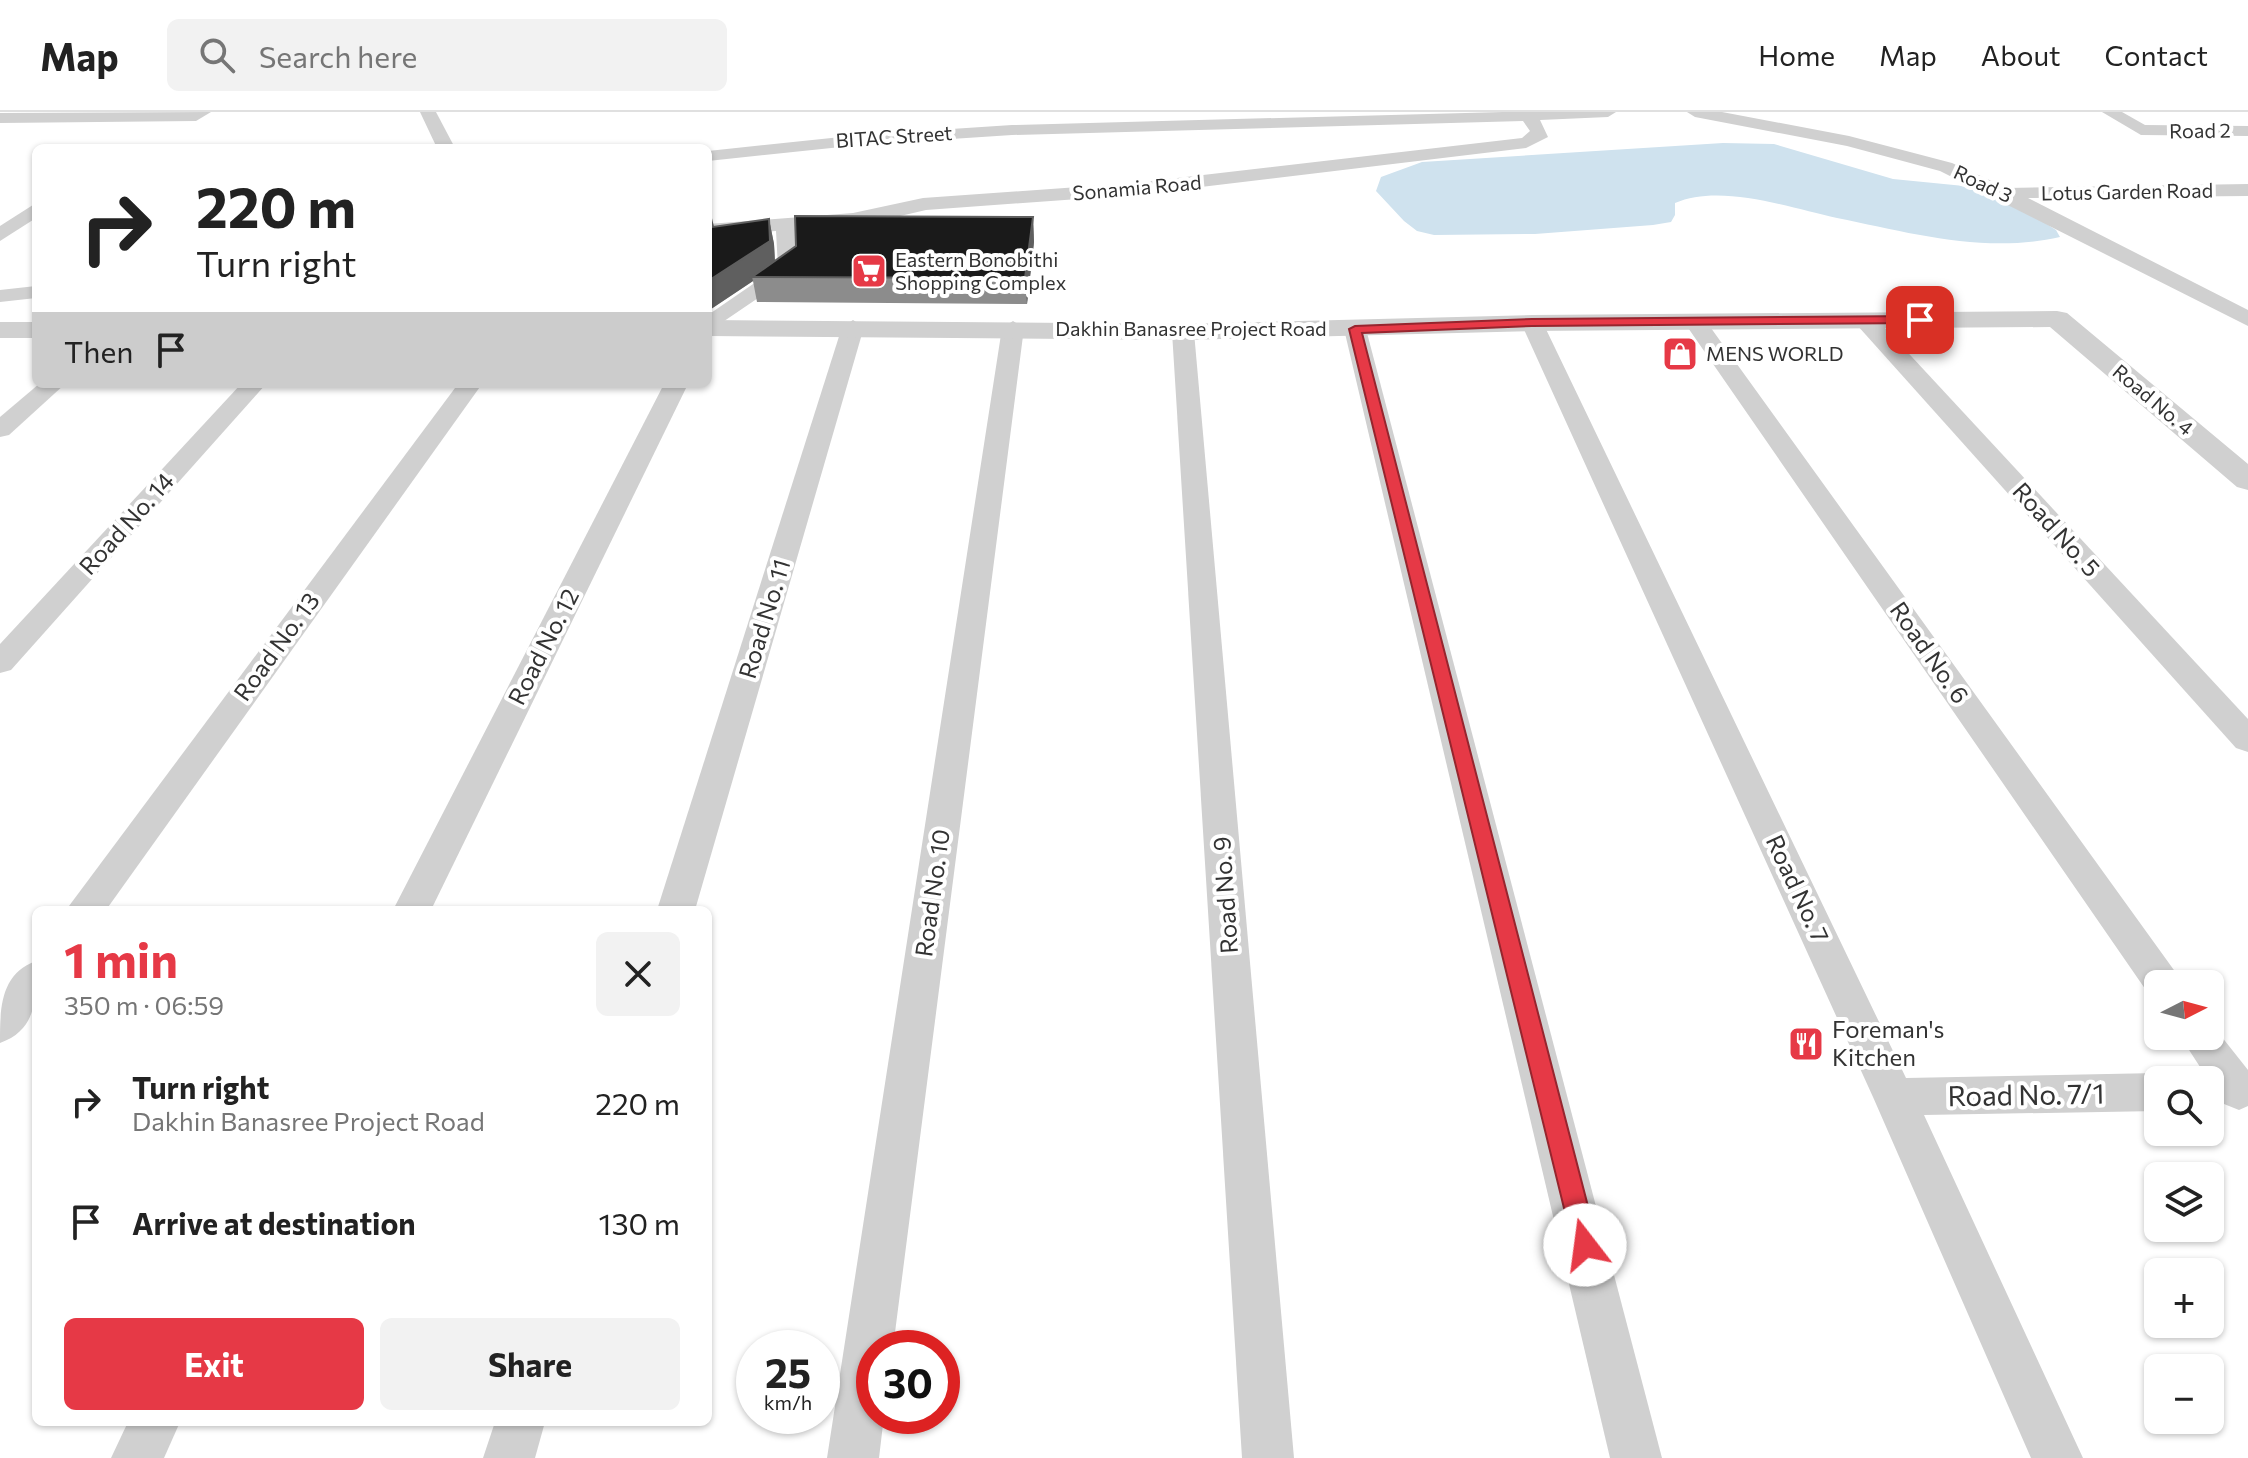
<!DOCTYPE html>
<html lang="en">
<head>
<meta charset="utf-8">
<style>
  :root { --surface:#fff; --page:#f2f2f2; --text:#222; --muted:#767676; --line:#e0e0e0; --accent:#e63946 }
  body { margin:0; font-family:Commissioner,sans-serif; background:var(--page); color:var(--text); height:100vh; display:flex; flex-direction:column; font-size:30px; white-space:nowrap }
  * { box-sizing:border-box; margin:0 }
  p { font-size:26px; color:var(--muted) }
  .icon { flex:none; width:44px; height:44px; fill:none; stroke:currentColor; stroke-width:2; stroke-linecap:round; stroke-linejoin:round }
  .map { position:relative; flex:1; overflow:hidden }
  .panel { position:absolute; left:32px; top:794px; width:680px; height:520px; display:flex; flex-direction:column; background:var(--surface); border-radius:12px; box-shadow:0 2px 6px #0004 }
  .panel>* { flex:none }
  .guide { position:absolute; left:32px; top:32px; width:680px; height:244px; border-radius:12px; box-shadow:0 2px 6px #0004; background:#fff; color:var(--text); overflow:hidden }
  .needle { width:52px; rotate:84deg }
  .fabs { position:absolute; left:2144px; top:858px; display:grid; gap:16px }
  .fabs a { display:grid; place-items:center; width:80px; height:80px; border-radius:12px; background:var(--surface); box-shadow:0 2px 6px #0004; font-size:40px }
  .speed { position:absolute; left:736px; top:1218px; display:flex; gap:16px; font-size:40px; font-weight:700; text-align:center }
  .speed>* { display:grid; place-content:center; width:104px; height:104px; border-radius:50%; background:var(--surface); box-shadow:0 2px 6px #0004; line-height:1 }
  .speed small { font-size:20px; font-weight:400 }
  .speed .limit { border:12px solid #d22; background:#fff; color:#111 }
  .pin { position:absolute; display:grid; place-items:center; width:68px; height:68px; color:#fff; margin:-34px; border-radius:16px; box-shadow:0 4px 12px #0006 }
  .me { position:absolute; width:88px; margin:-44px; rotate:345deg; stroke-linejoin:round; filter:drop-shadow(0 0 6px #0008) }
  .turn { display:flex; align-items:center; gap:28px; height:168px; padding:0 32px; font-size:36px }
  .turn .icon { width:104px; height:104px; stroke-width:2.5 }
  .turn b { display:block; font-size:56px; line-height:68px }
  .then { display:flex; align-items:center; height:76px; padding:0 32px; background:#0003; gap:16px; font-size:30px }
  .round { display:grid; place-items:center; flex:none; width:84px; height:84px; border-radius:12px; background:var(--page) }
  .overview { display:flex; align-items:center; justify-content:space-between; height:136px; padding:0 32px }
  h1 { font-size:48px; font-weight:700; line-height:60px; color:var(--accent) }
  .button { display:flex; gap:16px; margin-top:auto; padding:16px 32px }
  .button a { flex:1; height:92px; border-radius:12px; background:var(--accent); color:#fff; font-size:32px; font-weight:700; line-height:92px; text-align:center }
  .button a+a { background:var(--page); color:var(--text) }
  ul { padding:0; list-style:none }
  li { display:flex; align-items:center; gap:24px; height:120px; padding:0 32px }
  li div { flex:1 }
  li b { display:block; font-size:30px }
  li em { font-style:normal }
  header { display:flex; align-items:center; gap:48px; box-sizing:border-box; height:112px; padding:0 40px; background:var(--surface); border-bottom:2px solid var(--line) }
  header strong { font-size:38px }
  nav { display:flex; gap:44px; margin-inline-start:auto; font-size:28px }
  .search { width:560px; height:72px; background:var(--page); display:flex; align-items:center; gap:20px; box-sizing:border-box; padding:0 28px; border-radius:12px; color:var(--muted); font-size:30px }
  .map>svg:first-child { display:block }
  .water { fill:#cfe2ee }
  .lines { fill:none; stroke-linecap:round; stroke-linejoin:round }
  .minor { fill:#d0d0d0; fill-rule:evenodd }
  .tertiary { fill:#d0d0d0; fill-rule:evenodd }
  .wall { fill:#8c8c8c }
  .shaded-wall { fill:#5f5f5f }
  .building { fill:#1a1a1a; stroke:#5f5f5f; stroke-width:2 }
  .route { fill:#e63946; stroke:#96252e; stroke-width:2 }
  .labels { text-anchor:middle; stroke-width:8; stroke-linejoin:round; paint-order:stroke }
  .far-street-label { font-size:20px; fill:#333; stroke:#fff }
  .far-poi-label { font-size:20px; fill:#333; stroke:#fff; text-anchor:start }
  .street-label { font-size:24px; fill:#333; stroke:#fff }
  .poi-label { font-size:24px; fill:#333; stroke:#fff; text-anchor:start }
  .near-street-label { font-size:28px; fill:#333; stroke:#fff }
</style>
</head>
<body>
<header>
<strong>Map</strong>
<div class="search"><svg class="icon" aria-label="search" viewBox="0 0 24 24"><circle cx="10" cy="10" r="6"/><path d="M15 15l6 6"/></svg>Search here</div>
<nav><a>Home</a><a>Map</a><a>About</a><a>Contact</a></nav>
</header>
<div class="map">
<svg width="2248" height="1346" viewBox="0 0 2248 1346">
  <rect width="100%" height="100%" fill="#fff"/>
  <path class="water" d="M1723,31L1774,32L1893,67L1964,74L1993,82L2023,97L2056,118L2060,125C1985,142 1911,121 1837,106C1790,96 1721,71 1675,91V103L1671,110L1653,113L1535,122L1434,123L1417,119L1404,109L1376,79L1381,65L1422,50Z"/>
  <g class="lines">
    <g class="minor">
      <path d="M211,0L196,9L0,11V1Z"/>
      <path d="M420,0H436L455,36H437Z"/>
      <path d="M1503,0H1616L1608,5L1540,8L1548,25L1526,36L1134,83L926,98L883,108L796,118L798,157L795,161L708,220V203L778,155L776,119L708,124V112L853,101L923,86L1134,71L1522,26L1530,19L1523,9L1012,23L860,33L708,49V39L860,23L1012,13Z"/>
      <path d="M1687,0H1722L1849,24L1952,51L2007,76L2248,72V84L2028,86L2248,198V214L1940,59L1847,34L1695,5Z"/>
      <path d="M2102,0H2122L2145,13L2248,14V24L2141,23Z"/>
      <path d="M36,91V106L0,129V114Z"/>
      <path d="M36,174V186L0,190V178Z"/>
      <path d="M1865,201L1873,203L2248,607V640L2236,636L1857,213L1854,208L1857,203Z"/>
      <path d="M1695,203L1703,205L2184,872H2158V886L2150,884L1684,210Z"/>
      <path d="M1532,204L1543,211L1906,966L2158,961L2173,967L2158,968V999L1924,1003L2083,1346H2031L1873,985L1521,211Z"/>
      <path d="M853,208L864,215L695,798H657L842,215Z"/>
      <path d="M1013,209L1024,216L893,1236H874V1304H884L879,1346H827L1002,216Z"/>
      <path d="M1355,210L1366,217L1662,1346H1610L1344,217Z"/>
      <path d="M1183,213L1194,220L1294,1346H1242L1172,220Z"/>
      <path d="M39,272H65L9,323L0,325V305Z"/>
      <path d="M241,272H266L11,558L0,561V532Z"/>
      <path d="M458,272H482L106,798H66Z"/>
      <path d="M664,272H688L431,798H393Z"/>
      <path d="M36,849C36,883 39,917 0,931C0,897 0,862 36,849Z"/>
      <path d="M2210,910L2248,958V994L2239,998L2224,992L2180,924H2210Z"/>
      <path d="M128,1310H180L164,1346H111Z"/>
      <path d="M495,1310H545L535,1346H483Z"/>
    </g>
    <g class="tertiary">
      <path d="M2057,199L2067,201L2248,352V378L2237,375L2050,215L1532,219L1183,228L708,224V208L1183,212L1532,203Z"/>
      <rect x="0" y="210" width="36" height="16"/>
    </g>
  </g>
  <path class="wall" d="M708,98L713,115L769,107L774,132L775,148L1033,105L1034,130L1027,192L757,190L753,169L711,197L708,192Z"/>
  <g class="shaded-wall">
    <path d="M1033,105L1034,130L1027,192L1025,166Z"/>
    <path d="M769,107L774,132L775,153L752,165L753,169L711,197L708,186V169Z"/>
  </g>
  <g class="building">
    <path d="M708,102H710L713,115L769,107L770,129L708,169Z"/>
    <path d="M795,104L1033,105L1025,166L752,165L796,134Z"/>
  </g>
  <path class="route" d="M1920,204L1924,205V211L1532,214L1362,221L1598,1133L1594,1142L1585,1145L1577,1142L1573,1133L1349,217L1355,214L1532,207Z"/>
  <defs>
    <symbol id="supermarket-square" viewBox="-11 -11 22 22"><rect x="-9" y="-9" width="18" height="18" rx="4" fill="#e63946" stroke="#fff"/><path d="M-6-5.5h2.5l.6 2H6L4.5 2H-2.5L-4.4-4H-6ZM-1.5 3.2a1.3 1.3 0 1 0 .1 0ZM3 3.2a1.3 1.3 0 1 0 .1 0Z" fill="#fff"/></symbol>
    <symbol id="shop-square" viewBox="-11 -11 22 22"><rect x="-9" y="-9" width="18" height="18" rx="4" fill="#e63946" stroke="#fff"/><path d="M-5-2.5h2.3a2.7 3.5 0 0 1 5.4 0H5L5.5 6h-11ZM-1.5-2.5h3a1.5 2.3 0 0 0-3 0Z" fill="#fff"/></symbol>
    <symbol id="restaurant-square" viewBox="-11 -11 22 22"><rect x="-9" y="-9" width="18" height="18" rx="4" fill="#e63946" stroke="#fff"/><path d="M-5-6h1v4h1v-4h1v4h1v-4h1v5L-1.5 .5V6h-2V.5L-5-1ZM5-6V6H3V1.5H1.5Q1.5-4 5-6Z" fill="#fff"/></symbol>
  </defs>
  <g fill-rule="evenodd">
    <use href="#supermarket-square" x="849" y="139" width="40" height="40"/>
    <use href="#shop-square" x="1660" y="222" width="40" height="40"/>
    <use href="#restaurant-square" x="1786" y="912" width="40" height="40"/>
  </g>
  <g class="labels">
    <g class="far-street-label">
      <text transform="translate(2200 19) rotate(-1)" y="7">Road 2</text>
      <text transform="translate(894 25) rotate(-4)" y="7">BITAC Street</text>
      <text transform="translate(1983 72) rotate(25)" y="7">Road 3</text>
      <text transform="translate(1137 76) rotate(-5)" y="7">Sonamia Road</text>
      <text transform="translate(2127 80) rotate(-1)" y="7">Lotus Garden Road</text>
      <text x="1191" y="224">Dakhin Banasree Project Road</text>
      <text transform="translate(2153 288) rotate(40)" y="7">Road No. 4</text>
    </g>
    <g class="far-poi-label">
      <text x="895" y="155">Eastern Bonobithi<tspan x="895" dy="23">Shopping Complex</tspan></text>
      <text x="1706" y="249">MENS WORLD</text>
    </g>
    <g class="street-label">
      <text transform="translate(127 412) rotate(-48)" y="8">Road No. 14</text>
      <text transform="translate(2056 418) rotate(48)" y="8">Road No. 5</text>
      <text transform="translate(765 507) rotate(-73)" y="8">Road No. 11</text>
      <text transform="translate(277 535) rotate(-54)" y="8">Road No. 13</text>
      <text transform="translate(544 535) rotate(-63)" y="8">Road No. 12</text>
      <text transform="translate(1929 541) rotate(55)" y="8">Road No. 6</text>
      <text transform="translate(1797 777) rotate(65)" y="8">Road No. 7</text>
      <text transform="translate(933 781) rotate(-82)" y="8">Road No. 10</text>
      <text transform="translate(1226 783) rotate(-94)" y="8">Road No. 9</text>
    </g>
    <g class="poi-label">
      <text x="1832" y="926">Foreman's<tspan x="1832" dy="28">Kitchen</tspan></text>
    </g>
    <g class="near-street-label">
      <text transform="translate(2026 983) rotate(-1)" y="10">Road No. 7/1</text>
    </g>
  </g>
</svg>
<div class="fabs">
<a><svg class="needle" viewBox="-14 -14 28 28"><path d="M0-13l5 13h-10z" fill="#e53935"/><path d="M0 13l5-13h-10z" fill="#767676"/></svg></a>
<a><svg class="icon" aria-label="search" viewBox="0 0 24 24"><circle cx="10" cy="10" r="6"/><path d="M15 15l6 6"/></svg></a>
<a><svg class="icon" aria-label="layers" viewBox="0 0 24 24"><path d="M12 4l9 5-9 5-9-5zM3 14l9 5 9-5"/></svg></a>
<a>+</a>
<a>−</a>
</div>
<div class="speed"><div>25<small>km/h</small></div><div class="limit">30</div></div>
<div class="pin" style="left:1920px;top:208px;background:#d93025"><svg class="icon" aria-label="arrive" viewBox="0 0 24 24"><path d="M6 21V4h12l-3 4 3 4H6"/></svg></div>
<svg class="me" style="left:1585px;top:1133px" viewBox="-20 -20 40 40"><circle r="19" fill="#fff"/><path d="M0-13L10 11 0 6-10 11z" fill="#e63946"/></svg>
<div class="guide">
<div class="turn"><svg class="icon" aria-label="right" viewBox="0 0 24 24"><path d="M7 20v-9h11M14 6l5 5-5 5"/></svg><div><b>220 m</b>Turn right</div></div>
<div class="then">Then<svg class="icon" aria-label="arrive" viewBox="0 0 24 24"><path d="M6 21V4h12l-3 4 3 4H6"/></svg></div>
</div>
<section class="panel">
<div class="overview"><div><h1>1 min</h1><p>350 m · 06:59</p></div><a class="round"><svg class="icon" aria-label="close" viewBox="0 0 24 24"><path d="M6 6l12 12M18 6L6 18"/></svg></a></div>
<ul>
<li><svg class="icon" aria-label="right" viewBox="0 0 24 24"><path d="M7 20v-9h11M14 6l5 5-5 5"/></svg><div><b>Turn right</b><p>Dakhin Banasree Project Road</p></div><em>220 m</em></li>
<li><svg class="icon" aria-label="arrive" viewBox="0 0 24 24"><path d="M6 21V4h12l-3 4 3 4H6"/></svg><div><b>Arrive at destination</b></div><em>130 m</em></li>
</ul>
<div class="button"><a>Exit</a><a>Share</a></div>
</section>
</div>
</body>
</html>
